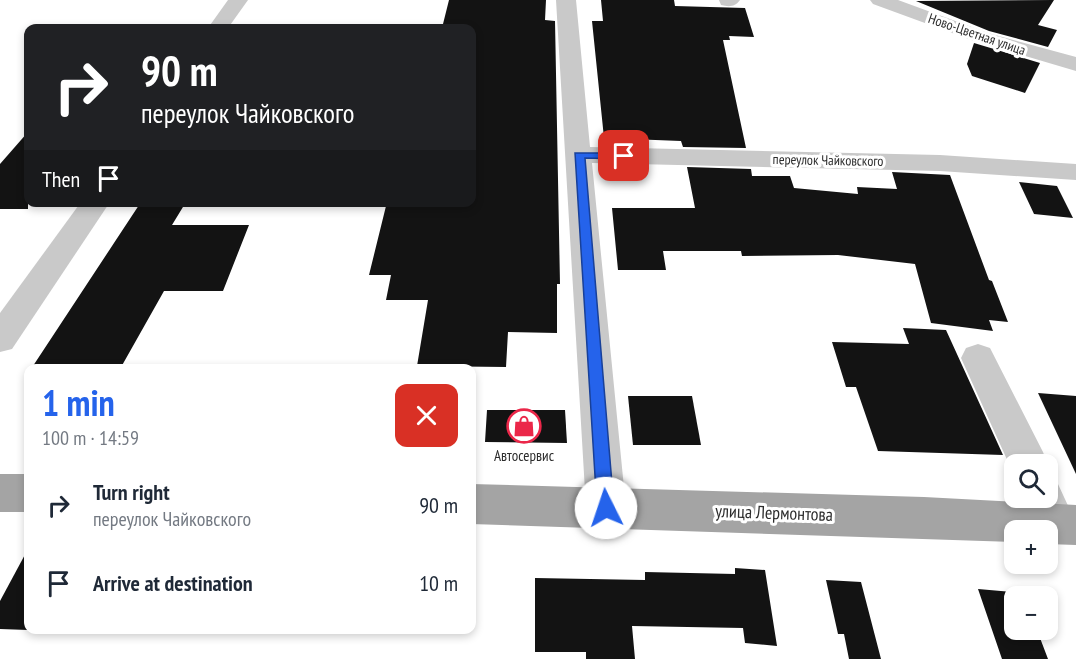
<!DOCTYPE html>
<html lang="en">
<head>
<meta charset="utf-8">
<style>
  :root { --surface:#fff; --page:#f2f2f3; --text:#1f2937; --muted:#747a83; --accent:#2563eb }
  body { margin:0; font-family:"PT Sans Narrow",sans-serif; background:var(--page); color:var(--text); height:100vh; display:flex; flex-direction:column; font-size:22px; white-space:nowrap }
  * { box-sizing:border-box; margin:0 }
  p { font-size:20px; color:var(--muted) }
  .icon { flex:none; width:33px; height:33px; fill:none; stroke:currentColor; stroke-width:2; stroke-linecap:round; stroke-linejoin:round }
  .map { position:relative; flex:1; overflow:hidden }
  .side { position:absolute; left:24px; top:364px; width:452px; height:270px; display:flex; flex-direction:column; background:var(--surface); border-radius:12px; box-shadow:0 3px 9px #0003 }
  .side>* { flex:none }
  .top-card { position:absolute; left:24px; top:24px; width:452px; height:183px; border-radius:12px; box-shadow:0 3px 9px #0003; background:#202124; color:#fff; overflow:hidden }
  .buttons { position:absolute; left:1004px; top:454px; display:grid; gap:12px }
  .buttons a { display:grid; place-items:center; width:54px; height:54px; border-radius:12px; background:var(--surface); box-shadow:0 3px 9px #0003; font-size:30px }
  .pin { position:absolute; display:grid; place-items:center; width:51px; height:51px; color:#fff; margin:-26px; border-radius:12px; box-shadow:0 3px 9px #0006 }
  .me { position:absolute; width:66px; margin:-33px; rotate:356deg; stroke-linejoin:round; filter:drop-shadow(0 0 4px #0008) }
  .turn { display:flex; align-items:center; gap:21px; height:126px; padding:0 18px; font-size:27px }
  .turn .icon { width:78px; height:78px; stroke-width:2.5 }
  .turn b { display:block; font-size:42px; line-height:51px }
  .then { display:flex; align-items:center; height:57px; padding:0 18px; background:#0003; gap:12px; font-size:22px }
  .round { display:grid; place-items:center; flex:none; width:63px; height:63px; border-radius:12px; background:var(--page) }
  .summary { display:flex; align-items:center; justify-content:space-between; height:102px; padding:0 18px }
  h1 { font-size:36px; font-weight:800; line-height:45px; color:var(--accent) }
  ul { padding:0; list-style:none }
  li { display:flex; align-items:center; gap:18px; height:78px; padding:0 18px }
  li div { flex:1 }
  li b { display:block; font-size:22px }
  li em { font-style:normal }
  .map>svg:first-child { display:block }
  .building { fill:#131313 }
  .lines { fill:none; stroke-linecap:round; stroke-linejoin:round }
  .minor { fill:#c9c9c9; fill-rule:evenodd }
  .major { fill:#a4a4a4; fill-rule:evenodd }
  .route { fill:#2563eb; stroke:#184099; stroke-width:1.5 }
  .labels { text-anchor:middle; stroke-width:6; stroke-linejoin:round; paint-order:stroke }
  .far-street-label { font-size:14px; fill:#2c2c2c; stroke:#fff }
  .poi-label { font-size:15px; fill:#2c2c2c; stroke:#fff }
  .near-street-label { font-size:18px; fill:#2c2c2c; stroke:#fff }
</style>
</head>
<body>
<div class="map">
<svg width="1076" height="659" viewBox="0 0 1076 659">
  <rect width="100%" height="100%" fill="#fff"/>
  <g class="building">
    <path d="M449,0H546L545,20L555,21L560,284H557V333L508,332L506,367L417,366L428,300H386L391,275H369L386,206H420V202H471V28H442Z"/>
    <path d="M601,0H674L675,6L745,8L754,37L729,36L730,40H723L746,148L683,147L681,141L604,138L592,21H603Z"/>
    <path d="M1054,0L1038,25L1057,30L1048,47L989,31L916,1Z"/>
    <path d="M974,43L1040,63L1025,93L972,76L967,64Z"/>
    <path d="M28,132V209H0V164Z"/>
    <path d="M687,167L751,169L752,176H790L794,188L858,194L857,187L897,189L892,172L950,175L989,280L992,281L1008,322L989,320L993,331L931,323L915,264L838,255L742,256L741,251H663L666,270H618L612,208H695Z"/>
    <path d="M1019,182L1057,186L1073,218L1034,214Z"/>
    <path d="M141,202H186L172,225H249L223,291H164L120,369H31Z"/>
    <path d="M903,328L946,330L1003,455L878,451L856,387H846L832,342L909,344Z"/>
    <path d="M1038,393L1076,396V474Z"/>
    <path d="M628,396H692L701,445H633Z"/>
    <path d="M487,410H565L567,443L485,442Z"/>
    <path d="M28,549V630L0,629V601Z"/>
    <path d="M735,568L765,570L777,646L745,643L743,628L632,626L635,659H586V652H535V578L645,580V572L735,574Z"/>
    <path d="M826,580L861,582L881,659H849L844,634H838Z"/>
    <path d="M978,589L1023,593L1024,597H1014V630H1037L1048,659H1002Z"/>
  </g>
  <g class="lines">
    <g class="minor">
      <path d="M228,0H248L228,28H208Z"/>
      <path d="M556,0H576L590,147L940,155L1076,164V180L940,171L592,163L626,508L620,522L606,528L592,522L586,508Z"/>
      <path d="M719,0H740C735,7 729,7 721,5Z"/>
      <path d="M870,0H898L988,33L1076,57V71L974,41L873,4Z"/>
      <path d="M81,202H110L12,349L0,352V313Z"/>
      <path d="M978,344L990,348L1043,452L1048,465L1047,468V465H1014V475L961,358L966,348Z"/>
      <path d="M1047,480L1058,484L1076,523L1071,538L1056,544L1047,541V531H1038L1024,498H1047Z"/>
    </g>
    <g class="major">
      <rect x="0" y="474" width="28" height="38"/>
      <path d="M471,484L924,497L1076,505V545L1047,544V531H1014V542L471,524Z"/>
    </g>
  </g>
  <path class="route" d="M575,153H624L630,156L624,159L585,158L614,508L612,514L606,516L600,514L597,508Z"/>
  <defs>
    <symbol id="shop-ring" viewBox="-11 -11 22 22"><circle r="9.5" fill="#fff" stroke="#eb2749" stroke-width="1.5"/><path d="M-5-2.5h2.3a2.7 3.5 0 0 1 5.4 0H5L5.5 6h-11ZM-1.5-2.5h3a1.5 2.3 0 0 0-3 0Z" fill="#eb2749"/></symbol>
  </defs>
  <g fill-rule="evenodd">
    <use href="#shop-ring" x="505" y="407" width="38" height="38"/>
  </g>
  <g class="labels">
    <g class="far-street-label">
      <text transform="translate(977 34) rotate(19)" y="5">Ново-Цветная улица</text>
      <text transform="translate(828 160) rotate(1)" y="5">переулок Чайковского</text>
    </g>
    <g class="poi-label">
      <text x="524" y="461">Автосервис</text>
    </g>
    <g class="near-street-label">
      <text transform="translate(774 513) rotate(2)" y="6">улица Лермонтова</text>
    </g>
  </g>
</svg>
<div class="buttons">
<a><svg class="icon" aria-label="search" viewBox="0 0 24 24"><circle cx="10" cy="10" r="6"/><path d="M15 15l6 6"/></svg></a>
<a>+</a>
<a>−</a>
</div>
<div class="pin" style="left:624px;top:156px;background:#d93025"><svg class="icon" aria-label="arrive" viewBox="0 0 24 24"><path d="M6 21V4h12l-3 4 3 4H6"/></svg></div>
<svg class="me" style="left:606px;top:508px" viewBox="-20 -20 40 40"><circle r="19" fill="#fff"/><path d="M0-13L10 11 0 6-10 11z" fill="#2563eb"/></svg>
<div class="top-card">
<div class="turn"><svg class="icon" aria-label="right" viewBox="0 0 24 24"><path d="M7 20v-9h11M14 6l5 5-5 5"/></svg><div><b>90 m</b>переулок Чайковского</div></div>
<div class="then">Then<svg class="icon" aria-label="arrive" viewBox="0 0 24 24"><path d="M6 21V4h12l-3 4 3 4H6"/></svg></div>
</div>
<section class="side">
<div class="summary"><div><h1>1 min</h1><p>100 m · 14:59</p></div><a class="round" style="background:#d93025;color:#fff"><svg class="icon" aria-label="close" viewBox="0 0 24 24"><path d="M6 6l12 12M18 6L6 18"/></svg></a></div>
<ul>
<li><svg class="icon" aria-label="right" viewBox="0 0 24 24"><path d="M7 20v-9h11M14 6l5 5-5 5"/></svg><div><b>Turn right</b><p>переулок Чайковского</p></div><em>90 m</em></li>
<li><svg class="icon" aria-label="arrive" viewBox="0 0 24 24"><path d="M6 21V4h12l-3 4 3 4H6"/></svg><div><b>Arrive at destination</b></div><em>10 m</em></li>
</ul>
</section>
</div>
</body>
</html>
